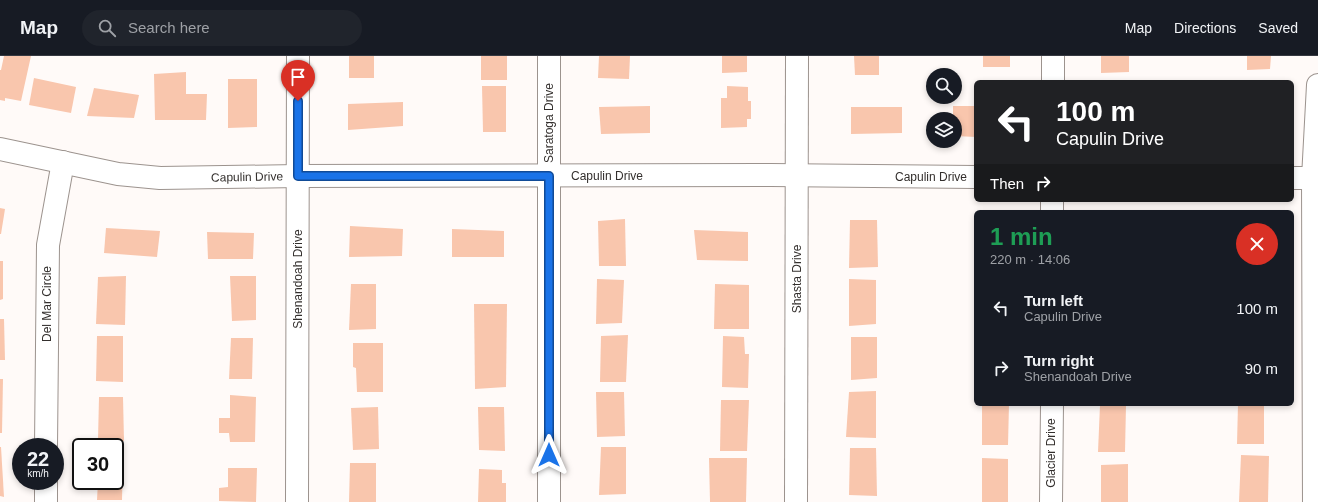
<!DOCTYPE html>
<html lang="en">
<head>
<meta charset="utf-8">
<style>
  :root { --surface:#171b24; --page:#20242c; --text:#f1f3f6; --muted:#9ea1a6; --line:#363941 }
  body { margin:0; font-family:Arial,sans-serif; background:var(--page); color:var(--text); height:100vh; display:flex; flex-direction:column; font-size:15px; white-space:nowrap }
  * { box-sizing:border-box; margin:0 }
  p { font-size:13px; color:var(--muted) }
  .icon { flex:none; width:22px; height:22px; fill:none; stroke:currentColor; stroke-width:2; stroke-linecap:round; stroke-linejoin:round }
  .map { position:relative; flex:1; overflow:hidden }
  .sheet { position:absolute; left:974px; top:154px; width:320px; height:196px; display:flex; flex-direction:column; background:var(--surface); border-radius:6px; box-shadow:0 2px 6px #0003 }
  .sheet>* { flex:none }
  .banner { position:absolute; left:974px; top:24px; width:320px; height:122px; border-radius:6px; box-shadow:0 2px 6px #0003; background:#202124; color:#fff; overflow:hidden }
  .controls { position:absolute; left:926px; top:12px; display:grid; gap:8px }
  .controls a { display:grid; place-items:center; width:36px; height:36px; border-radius:50%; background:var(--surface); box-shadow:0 2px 6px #0003; font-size:20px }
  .speed { position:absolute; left:12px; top:382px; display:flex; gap:8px; font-size:20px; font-weight:700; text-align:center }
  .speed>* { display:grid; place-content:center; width:52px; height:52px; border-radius:50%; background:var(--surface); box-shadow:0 2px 6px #0003; line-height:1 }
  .speed small { font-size:10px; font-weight:400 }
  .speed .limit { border:2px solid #111; border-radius:6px; background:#fff; color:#111 }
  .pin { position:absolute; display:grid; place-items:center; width:34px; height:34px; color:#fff; margin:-41px -17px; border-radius:50% 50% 50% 0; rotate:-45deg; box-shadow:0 0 4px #0007 }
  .pin .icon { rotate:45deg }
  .me { position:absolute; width:44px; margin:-22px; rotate:0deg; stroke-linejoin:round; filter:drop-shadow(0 0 3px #0008) }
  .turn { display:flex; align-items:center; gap:14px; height:84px; padding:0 16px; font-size:18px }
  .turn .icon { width:52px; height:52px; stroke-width:2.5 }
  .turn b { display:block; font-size:28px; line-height:34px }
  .then { display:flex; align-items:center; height:38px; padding:0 16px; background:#0003; gap:8px; font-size:15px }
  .round { display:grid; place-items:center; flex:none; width:42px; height:42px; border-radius:21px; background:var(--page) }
  .overview { display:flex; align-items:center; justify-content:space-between; height:68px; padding:0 16px }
  h1 { font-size:24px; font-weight:700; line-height:30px; color:#1e9e55 }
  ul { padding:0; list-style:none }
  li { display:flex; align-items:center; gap:12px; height:60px; padding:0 16px }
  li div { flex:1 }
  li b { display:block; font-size:15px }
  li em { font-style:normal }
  header { display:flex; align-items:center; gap:24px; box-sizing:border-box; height:56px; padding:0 20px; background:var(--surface); border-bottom:1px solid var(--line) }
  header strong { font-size:19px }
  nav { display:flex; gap:22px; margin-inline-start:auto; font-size:14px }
  .search { width:280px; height:36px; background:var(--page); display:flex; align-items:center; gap:10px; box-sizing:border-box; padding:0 14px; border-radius:22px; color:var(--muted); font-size:15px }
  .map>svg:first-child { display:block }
  .building { fill:#f9c6ad }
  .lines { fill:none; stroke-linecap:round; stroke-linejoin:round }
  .minor-casing { stroke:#9c938e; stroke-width:24 }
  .tertiary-casing { stroke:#9c938e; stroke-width:24 }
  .minor { stroke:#fff; stroke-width:22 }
  .tertiary { stroke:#fff; stroke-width:22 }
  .route-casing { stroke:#114b97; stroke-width:10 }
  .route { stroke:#1a73e8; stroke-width:7 }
  .labels { text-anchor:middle; stroke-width:3; stroke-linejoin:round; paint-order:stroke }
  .street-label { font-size:12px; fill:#332f2d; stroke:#fff }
</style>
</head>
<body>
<header>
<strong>Map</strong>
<div class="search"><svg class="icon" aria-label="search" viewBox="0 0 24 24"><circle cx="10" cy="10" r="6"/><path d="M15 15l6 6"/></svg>Search here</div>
<nav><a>Map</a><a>Directions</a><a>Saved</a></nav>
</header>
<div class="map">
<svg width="1318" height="446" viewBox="0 0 1318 446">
  <rect width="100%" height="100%" fill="#fffaf8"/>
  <g class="building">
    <path d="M4,0H31L21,45L5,42V45L0,44V14H1Z"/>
    <rect x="349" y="0" width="25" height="22"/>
    <rect x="481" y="0" width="26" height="24"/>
    <path d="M599,0H630L629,23L598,22Z"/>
    <path d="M722,0H747V16L722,17Z"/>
    <path d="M854,0H879V19H855Z"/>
    <rect x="983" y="0" width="27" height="11"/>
    <path d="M1101,0H1129V16L1101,17Z"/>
    <path d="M1247,0H1271L1270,13L1247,14Z"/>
    <path d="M186,16V38H207L206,64H155L154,18Z"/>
    <path d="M34,22L76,31L71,57L29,49Z"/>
    <path d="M228,23H257V71L228,72Z"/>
    <path d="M482,30H506V76H483Z"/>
    <path d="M727,30L748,31V45H751V63H747V71L721,72V42H727Z"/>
    <path d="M94,32L139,39L134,62L87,60Z"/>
    <path d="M403,46V70L348,74V48Z"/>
    <path d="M650,50V77L601,78L599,51Z"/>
    <path d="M953,50H976V81L955,80V63H953Z"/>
    <path d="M851,51H902V77L851,78Z"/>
    <path d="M0,152L5,153L1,178H0Z"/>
    <path d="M625,163L626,210H599L598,165Z"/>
    <path d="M850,164H877L878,211L849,212Z"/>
    <path d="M350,170L403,173L402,200L349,201Z"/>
    <path d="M106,172L160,175L157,201L104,197Z"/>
    <path d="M452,173L504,175V201H452Z"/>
    <path d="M694,174L748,176V205L697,204Z"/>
    <path d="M207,176L254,177L253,203H208Z"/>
    <path d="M0,205H3V243L0,244Z"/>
    <path d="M126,220L125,269L96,268L98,221Z"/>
    <path d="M230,220H256V264L232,265Z"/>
    <path d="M597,223L624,224L622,267L596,268Z"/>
    <path d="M849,223L876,224V268L849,270Z"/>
    <path d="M351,228H376V273L349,274Z"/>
    <path d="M715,228L749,229V273H714Z"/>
    <path d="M474,248H507L506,331L475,333Z"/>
    <path d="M0,263H4L5,304H0Z"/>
    <path d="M628,279L626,326H600L601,280Z"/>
    <path d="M97,280H123V326L96,325Z"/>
    <path d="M723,280L744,281L745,298H749L748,332L722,331Z"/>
    <path d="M851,281H877V322L851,324Z"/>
    <path d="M231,282H253L252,323H229Z"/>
    <path d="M353,287H383V336H357L356,312L353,311Z"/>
    <path d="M0,323H3L2,377H0Z"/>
    <path d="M876,335V382L846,381L849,336Z"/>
    <path d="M596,336H624L625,380L597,381Z"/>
    <path d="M230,339L256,341L255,386H230L229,377H219V362H230Z"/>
    <path d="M99,341H123L124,385L98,384Z"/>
    <path d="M721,344H749L747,395H720Z"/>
    <path d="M982,348H1009L1008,389H982Z"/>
    <path d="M1238,348H1264V388H1237Z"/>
    <path d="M1100,349H1126L1125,396H1098Z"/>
    <path d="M378,351L379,393L353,394L351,352Z"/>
    <path d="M478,351H504L505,395L479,394Z"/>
    <path d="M0,391H1L4,441L0,440Z"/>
    <path d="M601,391H626V438L599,439Z"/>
    <path d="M850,392H876L877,440L849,439Z"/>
    <path d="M1241,399L1269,400L1268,446H1239Z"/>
    <path d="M115,402H123L122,444H97L98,425H115Z"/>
    <path d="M709,402H747L746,446H710Z"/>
    <path d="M982,402L1008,403V446H982Z"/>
    <path d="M350,407H376V446H349Z"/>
    <path d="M1128,408V446H1101V409Z"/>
    <path d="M228,412H257L256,446L219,445V432L228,431Z"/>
    <path d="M479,413L502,414V427H506V446H478Z"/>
  </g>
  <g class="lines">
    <defs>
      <g id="minor">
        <path d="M1053,26V0"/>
        <path d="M1052,156V144"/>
        <path d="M46,391L48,189L63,106"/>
        <path d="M46,446V425"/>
        <path d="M297,446L298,0"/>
        <path d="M549,446V0"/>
        <path d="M796,446L797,0"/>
        <path d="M1051,446L1052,348"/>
        <path d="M1314,446L1313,122L1318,29"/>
      </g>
      <g id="tertiary">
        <path d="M0,93L118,118L160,122L298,120L771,119L976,121"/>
        <path d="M1292,122H1318"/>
      </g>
    </defs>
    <use href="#minor" class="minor-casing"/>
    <use href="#tertiary" class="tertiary-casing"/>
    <use href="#minor" class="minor"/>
    <use href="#tertiary" class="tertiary"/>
  </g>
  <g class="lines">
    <defs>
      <path id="route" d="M298,45V120H549V399"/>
    </defs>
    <use href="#route" class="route-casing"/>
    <use href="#route" class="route"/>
  </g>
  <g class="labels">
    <g class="street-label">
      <text transform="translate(549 67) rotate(-90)" y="4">Saratoga Drive</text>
      <text x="607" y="124">Capulin Drive</text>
      <text transform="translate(247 121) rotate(-1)" y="4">Capulin Drive</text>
      <text x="931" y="125">Capulin Drive</text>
      <text transform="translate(298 223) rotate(-90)" y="4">Shenandoah Drive</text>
      <text transform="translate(797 223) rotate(-90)" y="4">Shasta Drive</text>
      <text transform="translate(47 248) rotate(-90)" y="4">Del Mar Circle</text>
      <text transform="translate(1051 397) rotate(-90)" y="4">Glacier Drive</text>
    </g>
  </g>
</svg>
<div class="controls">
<a><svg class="icon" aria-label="search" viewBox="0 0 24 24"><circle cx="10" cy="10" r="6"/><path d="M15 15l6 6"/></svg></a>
<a><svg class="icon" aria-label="layers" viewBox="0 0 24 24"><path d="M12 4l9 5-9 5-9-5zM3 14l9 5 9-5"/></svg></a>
</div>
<div class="speed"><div>22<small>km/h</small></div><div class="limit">30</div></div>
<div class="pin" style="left:298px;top:45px;background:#d93025"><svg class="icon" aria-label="arrive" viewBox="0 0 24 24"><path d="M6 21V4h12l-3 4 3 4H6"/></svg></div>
<svg class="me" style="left:549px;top:399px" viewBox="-20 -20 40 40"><path d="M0-17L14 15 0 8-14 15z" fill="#1a73e8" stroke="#fff" stroke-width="4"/></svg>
<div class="banner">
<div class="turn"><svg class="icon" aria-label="left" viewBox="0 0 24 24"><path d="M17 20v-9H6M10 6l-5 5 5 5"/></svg><div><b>100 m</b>Capulin Drive</div></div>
<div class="then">Then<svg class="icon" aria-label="right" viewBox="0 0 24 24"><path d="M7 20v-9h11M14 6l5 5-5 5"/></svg></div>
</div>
<section class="sheet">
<div class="overview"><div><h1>1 min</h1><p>220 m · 14:06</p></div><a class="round" style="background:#d93025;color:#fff"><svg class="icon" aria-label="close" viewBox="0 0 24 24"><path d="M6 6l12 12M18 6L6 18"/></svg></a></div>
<ul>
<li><svg class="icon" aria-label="left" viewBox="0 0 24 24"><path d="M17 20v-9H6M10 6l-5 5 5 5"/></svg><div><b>Turn left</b><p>Capulin Drive</p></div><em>100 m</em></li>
<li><svg class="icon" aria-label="right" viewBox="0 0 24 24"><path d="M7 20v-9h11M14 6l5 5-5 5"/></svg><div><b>Turn right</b><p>Shenandoah Drive</p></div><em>90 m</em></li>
</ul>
</section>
</div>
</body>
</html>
